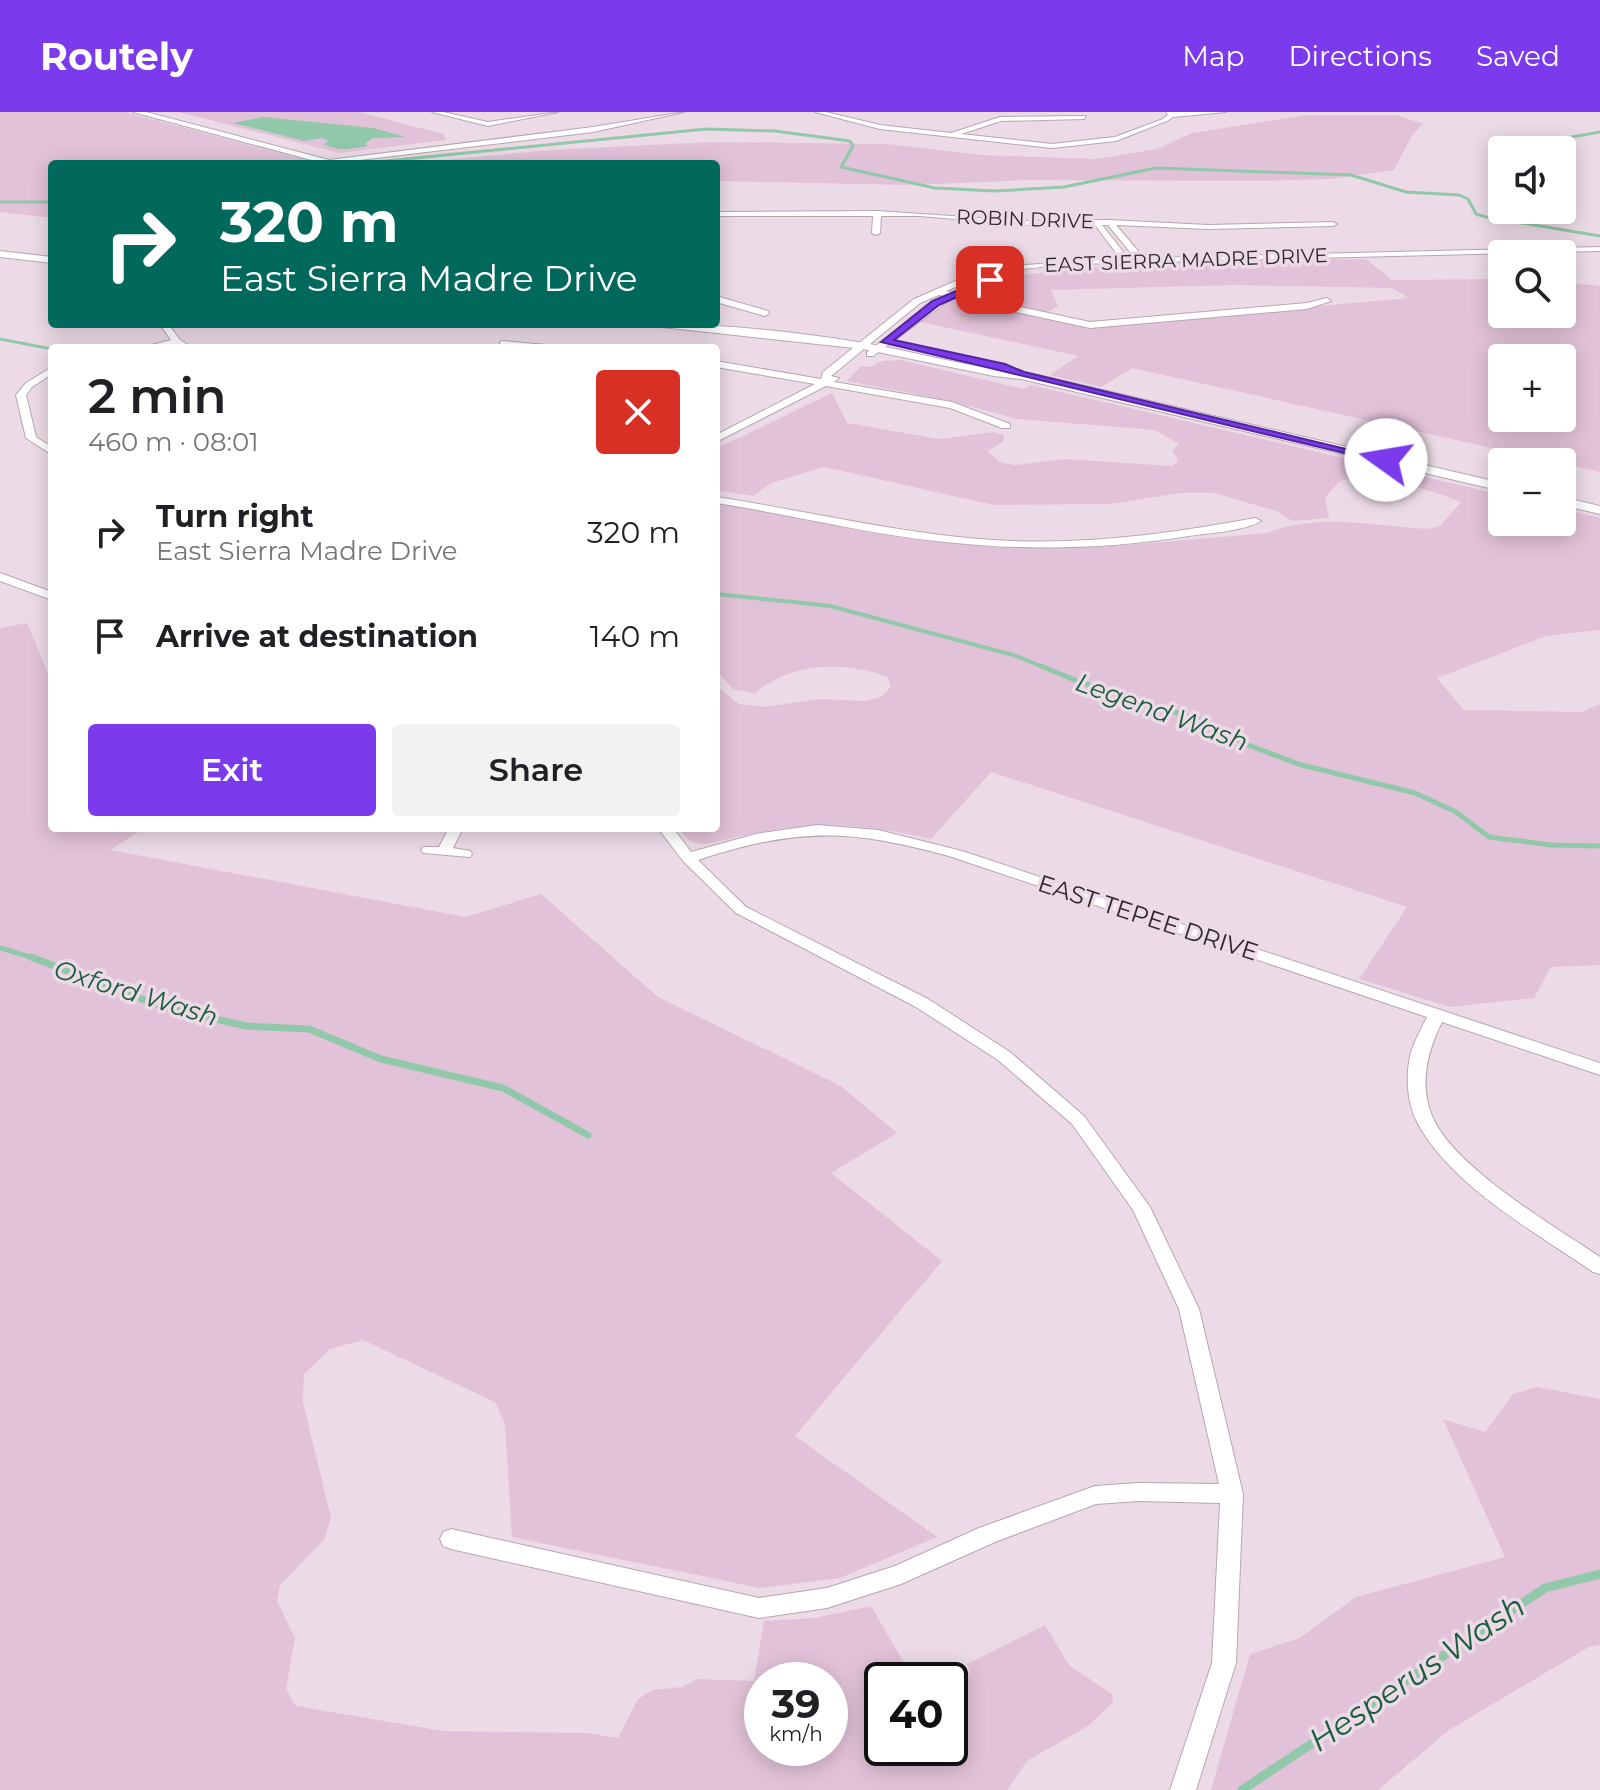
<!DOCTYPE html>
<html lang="en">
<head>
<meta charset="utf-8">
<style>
  :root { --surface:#fff; --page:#f2f2f2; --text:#202124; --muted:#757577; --accent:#7c3aed }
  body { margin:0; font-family:Montserrat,sans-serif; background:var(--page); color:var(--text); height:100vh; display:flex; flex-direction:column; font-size:30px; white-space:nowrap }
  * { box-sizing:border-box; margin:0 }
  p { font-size:26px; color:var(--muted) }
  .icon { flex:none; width:44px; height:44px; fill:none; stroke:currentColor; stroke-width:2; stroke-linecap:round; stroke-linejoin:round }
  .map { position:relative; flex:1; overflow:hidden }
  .side { position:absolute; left:48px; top:232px; width:672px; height:488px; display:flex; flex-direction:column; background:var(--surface); border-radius:8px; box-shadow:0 4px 20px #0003 }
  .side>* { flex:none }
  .banner { position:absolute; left:48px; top:48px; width:672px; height:168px; border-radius:8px; box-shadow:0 4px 20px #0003; background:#00695c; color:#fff; overflow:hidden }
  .fabs { position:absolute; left:1488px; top:24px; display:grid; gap:16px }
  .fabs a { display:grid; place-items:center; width:88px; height:88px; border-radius:8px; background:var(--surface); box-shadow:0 4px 20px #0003; font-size:40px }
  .speed { position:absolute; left:744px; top:1550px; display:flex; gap:16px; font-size:40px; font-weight:700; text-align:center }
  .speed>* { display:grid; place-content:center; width:104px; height:104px; border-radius:50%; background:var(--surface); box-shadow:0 4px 20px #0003; line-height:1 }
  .speed small { font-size:20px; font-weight:400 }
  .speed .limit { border:4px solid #111; border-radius:12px; background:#fff; color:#111 }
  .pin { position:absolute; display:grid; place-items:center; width:68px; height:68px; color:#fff; margin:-34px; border-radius:16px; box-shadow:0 4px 12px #0006 }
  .me { position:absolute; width:88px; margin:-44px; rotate:283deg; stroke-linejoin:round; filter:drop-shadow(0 0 6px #0008) }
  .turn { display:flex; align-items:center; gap:28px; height:168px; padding:0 40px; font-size:36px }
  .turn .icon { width:104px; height:104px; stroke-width:2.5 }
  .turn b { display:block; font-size:56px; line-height:68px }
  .round { display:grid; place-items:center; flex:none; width:84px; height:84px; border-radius:8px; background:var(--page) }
  .head { display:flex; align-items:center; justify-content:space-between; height:136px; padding:0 40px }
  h1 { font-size:48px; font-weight:600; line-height:60px }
  .cta { display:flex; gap:16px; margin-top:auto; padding:16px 40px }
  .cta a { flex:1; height:92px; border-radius:8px; background:var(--accent); color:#fff; font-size:32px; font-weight:600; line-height:92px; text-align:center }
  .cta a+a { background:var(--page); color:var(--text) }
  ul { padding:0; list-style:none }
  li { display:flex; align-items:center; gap:24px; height:104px; padding:0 40px }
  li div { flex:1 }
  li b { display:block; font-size:30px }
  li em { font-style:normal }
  header { display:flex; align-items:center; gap:48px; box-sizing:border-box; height:112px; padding:0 40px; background:var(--accent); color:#fff }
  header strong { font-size:38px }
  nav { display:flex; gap:44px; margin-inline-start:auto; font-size:28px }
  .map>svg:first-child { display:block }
  .green { fill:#e2c2d8; fill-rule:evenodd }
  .water { fill:#91c8a9 }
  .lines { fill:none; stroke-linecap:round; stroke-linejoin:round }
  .stream-far4 { stroke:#91c8a9; stroke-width:3 }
  .stream-far3 { stroke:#91c8a9; stroke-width:4 }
  .stream-far2 { stroke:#91c8a9; stroke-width:5 }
  .stream-far1 { stroke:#91c8a9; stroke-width:7 }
  .stream { stroke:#91c8a9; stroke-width:9 }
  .minor-casing { stroke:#b7a7b2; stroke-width:2 }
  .tertiary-casing { stroke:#b7a7b2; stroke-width:2 }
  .minor { fill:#fff; fill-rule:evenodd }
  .tertiary { fill:#fff; fill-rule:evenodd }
  .route { fill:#7c3aed; stroke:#51269a; stroke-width:2 }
  .labels { text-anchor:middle; stroke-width:7; stroke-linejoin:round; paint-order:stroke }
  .far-street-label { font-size:20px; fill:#2f292d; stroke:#ecdbe6 }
  .street-label { font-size:24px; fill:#2f292d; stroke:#ecdbe6 }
  .water-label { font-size:26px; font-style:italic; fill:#1c5d3f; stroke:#ecdbe6 }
  .near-water-label { font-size:32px; font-style:italic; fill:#1c5d3f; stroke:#ecdbe6 }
</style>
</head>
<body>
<header>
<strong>Routely</strong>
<nav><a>Map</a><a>Directions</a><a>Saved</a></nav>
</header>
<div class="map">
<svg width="1600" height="1678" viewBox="0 0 1600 1678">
  <rect width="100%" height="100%" fill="#ecdbe6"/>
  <g class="green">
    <path d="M0,0H125L321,52H52V106L0,100Z"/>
    <path d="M178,0H359L443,22L446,28L339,41Z"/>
    <path d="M1307,3H1397L1423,12L1412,23L1394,58L1330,67L1259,69L1028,68L909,73L716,69V52H403L550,38L708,30L887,32L982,43L1097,47L1157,37L1192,21Z"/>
    <path d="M1366,147L1392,168L1502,167V202H1562V170L1600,174V360L1132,256L1101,275L1050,263L1078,244L916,209L952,186L1100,214L1409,186L1392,176L1234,173L1051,178L1058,194L1046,201L962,182C998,147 1300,149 1366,147ZM1502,246H1562V306H1502Z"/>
    <path d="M901,248L1023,277L1031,273L1502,383V410H1562V397L1600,406V518L1546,524L1437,566L1464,598L1581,600L1600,592V853L1551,855L1534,886L1450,895L1359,867L1407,795L991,660L931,727C842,707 796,710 707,732C693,732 686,728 679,716H716V574L739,592L763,595L821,587L866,589L881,585L891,575L888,565C844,549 792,550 755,581L733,577L716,558V390L976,434L1101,435L1268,421C1315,401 1377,414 1427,417L1440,414L1461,390C1435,379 1371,359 1343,368C1337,370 1331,380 1325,385L1329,406L1292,409L1279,400L1215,381H1181L1110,392L994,393L824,355L771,371L753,384L716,378V337L832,281L847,311L939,327L993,320L1004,323L1003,330L987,339L1000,350L1015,353L1065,347L1173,354L1178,347L1172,339L1179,332L1155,318L1018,307L946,288L847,269L861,254L870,255L883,249Z"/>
    <path d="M27,511L52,571V716H145L110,738L466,805L541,782L658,885L841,974L897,1021L831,1061L942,1149L795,1324L937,1425L840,1466L760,1476L512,1425L505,1312L495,1290L363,1228L330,1237L304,1262L303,1290L331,1406L324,1428L280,1473L277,1489L295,1526L286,1577L296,1594L443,1619L586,1621L618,1626L638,1587L653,1578L682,1575L697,1567L754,1569L764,1509L815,1506L871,1494L914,1568H882V1636H950V1571L971,1560L967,1552L1045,1513L1069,1553L1112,1582L1113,1590L1088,1614L1027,1649L1007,1678H0V516ZM762,1568H830V1636H762Z"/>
    <path d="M1537,1275L1600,1287V1533L1589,1535L1449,1618L1378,1678H1211L1250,1542L1300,1526L1356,1485L1505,1445L1443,1307L1485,1320L1513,1282Z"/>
  </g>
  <path class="water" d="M263,5L373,16L406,25L373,26L366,31L367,34C351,37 338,40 324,32L328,29L322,26L304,29L233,11Z"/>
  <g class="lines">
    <g class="stream-far4">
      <path d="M1538,31L1600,20"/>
      <path d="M376,50L706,17L775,19L850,29L853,34L841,55L935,76L995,79L1064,75L1156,56L1351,63L1406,80L1459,83L1468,87L1476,102L1486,105L1600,124"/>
      <path d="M0,90H52"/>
      <path d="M0,227L52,237"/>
    </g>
    <path class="stream-far3" d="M716,482L830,494L1013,543L1046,556"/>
    <g class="stream-far2">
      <path d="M1041,554L1080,570L1203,609L1238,629L1298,652L1415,681L1456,700L1489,725L1551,733L1600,734"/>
      <path d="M0,836L37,847"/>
    </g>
    <path class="stream-far1" d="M31,845L163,895L246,914L309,917L381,947L503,976L588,1023"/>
    <path class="stream" d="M1242,1678L1545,1476L1600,1462"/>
    <defs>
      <g id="minor">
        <path d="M432,0H443L488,10L558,0L488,14Z"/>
        <path d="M815,0H826L880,13L951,21L1000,5L1086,4L1084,7L1001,9L961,22L1052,32L1115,25L1163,7L1168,3L1166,0H1226L1173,5L1167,9L1116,29L1052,36L880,17Z"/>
        <path d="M877,99L1027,109L1109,108L1208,113L1333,110L1337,112L1333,114L1208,117L1116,113L1144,146L1600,135V139L1148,150L1144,153L1131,151L1133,153L1129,155C1117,147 1032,155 1012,159C990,163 967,170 946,179L1090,210L1307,191L1327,186L1331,189L1307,197L1090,216L952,186L873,244H867V240L944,184L939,183L920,191L831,264L839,266L834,270L952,290L1010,312V316H1002L950,296L826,274L716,330V323L815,272L716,255V249L821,267L823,260L914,187L960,167L1014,154L1120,146L1095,113H1027L920,104H881L880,121L876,123L872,121L873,104H716V100ZM1102,113H1108L1135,146H1128Z"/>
        <path d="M716,184L768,199L769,201L765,204L716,190Z"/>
        <path d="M160,212H168L180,228L193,236H181L176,233L140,236L171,228Z"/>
        <path d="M503,229L546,233L551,236L500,234V230Z"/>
        <path d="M52,255V262L32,275L26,283L36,325L52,335L51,342L26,326L16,283L26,271Z"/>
        <path d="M716,385C815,400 912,425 1012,429C1094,432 1175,421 1255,406L1261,409C1245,419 1209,421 1189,424C1108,437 1027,439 945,430C868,422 793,403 716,391Z"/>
        <path d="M0,461L52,480V488L0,469Z"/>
        <path d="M817,713L878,718L962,739L1600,951V963L1442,910C1427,940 1419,972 1432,1004C1453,1055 1554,1114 1600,1145V1162L1593,1160C1535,1120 1451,1074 1417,1010C1408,993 1406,969 1409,950C1411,934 1420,920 1427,905L952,745C851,717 799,715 698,748L746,795L928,887L1010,940L1084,1004L1150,1095L1199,1197L1243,1382L1236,1551L1196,1678H1170L1212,1551L1220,1391L1138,1389L1096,1392L995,1430L901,1472L827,1496L759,1506L451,1437L443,1434L440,1427L443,1420L451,1417L759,1486L827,1476L895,1454L979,1416L1095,1374L1138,1371L1219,1372L1179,1197L1133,1098L1072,1012L998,948L916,895L736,801L683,749L658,716H673L691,740L756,722Z"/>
        <path d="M449,716H463L453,736L470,739L472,742L470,745L423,741L421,738L423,735H439Z"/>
      </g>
      <g id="tertiary">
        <path d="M133,0H146L329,48L593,15L684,0L593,20L326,52Z"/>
        <path d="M0,139L52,145V151L0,145Z"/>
        <path d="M657,212C725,212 797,220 864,231C917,240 968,256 1021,259L1502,371V379L1021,267L994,264L863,237L662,215Z"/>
        <path d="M1562,385L1600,394V402L1562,393Z"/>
      </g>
    </defs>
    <use href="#minor" class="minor-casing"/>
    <use href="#tertiary" class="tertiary-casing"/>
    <use href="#minor" class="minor"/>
    <use href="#tertiary" class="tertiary"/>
  </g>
  <path class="route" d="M987,166L995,168L939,193L894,228L1005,252L1024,260L1392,348L1386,351L881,230L932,189Z"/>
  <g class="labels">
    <g class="far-street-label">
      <text transform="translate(1025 107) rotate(2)" y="7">ROBIN DRIVE</text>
      <text transform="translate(1186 148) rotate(-2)" y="7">EAST SIERRA MADRE DRIVE</text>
    </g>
    <g class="street-label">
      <text transform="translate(1148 806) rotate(18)" y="8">EAST TEPEE DRIVE</text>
    </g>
    <g class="water-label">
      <text transform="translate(1162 600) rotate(20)" y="9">Legend Wash</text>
      <text transform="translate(136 881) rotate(17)" y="9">Oxford Wash</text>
    </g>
    <g class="near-water-label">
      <text transform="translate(1417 1561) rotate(-34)" y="11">Hesperus Wash</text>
    </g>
  </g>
</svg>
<div class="fabs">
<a><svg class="icon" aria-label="sound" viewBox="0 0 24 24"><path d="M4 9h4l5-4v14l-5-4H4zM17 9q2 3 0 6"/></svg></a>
<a><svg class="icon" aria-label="search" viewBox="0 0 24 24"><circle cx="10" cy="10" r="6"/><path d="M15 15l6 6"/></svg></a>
<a>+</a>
<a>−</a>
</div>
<div class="speed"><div>39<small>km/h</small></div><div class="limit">40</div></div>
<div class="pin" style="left:990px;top:168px;background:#d93025"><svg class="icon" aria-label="arrive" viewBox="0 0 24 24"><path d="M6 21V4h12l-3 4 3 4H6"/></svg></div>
<svg class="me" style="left:1386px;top:348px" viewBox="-20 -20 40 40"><circle r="19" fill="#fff"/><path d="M0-13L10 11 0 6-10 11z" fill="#7c3aed"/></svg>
<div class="banner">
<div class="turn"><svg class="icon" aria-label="right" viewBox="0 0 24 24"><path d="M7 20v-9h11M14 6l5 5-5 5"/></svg><div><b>320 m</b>East Sierra Madre Drive</div></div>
</div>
<section class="side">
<div class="head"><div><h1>2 min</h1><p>460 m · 08:01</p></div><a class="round" style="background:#d93025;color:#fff"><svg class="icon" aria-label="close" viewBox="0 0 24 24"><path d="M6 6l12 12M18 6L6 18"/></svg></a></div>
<ul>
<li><svg class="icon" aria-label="right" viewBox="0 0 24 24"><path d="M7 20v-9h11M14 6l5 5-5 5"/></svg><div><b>Turn right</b><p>East Sierra Madre Drive</p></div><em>320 m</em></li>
<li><svg class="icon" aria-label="arrive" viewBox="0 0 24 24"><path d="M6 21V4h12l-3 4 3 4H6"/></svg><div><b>Arrive at destination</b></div><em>140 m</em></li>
</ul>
<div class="cta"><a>Exit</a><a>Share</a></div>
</section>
</div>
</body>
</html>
